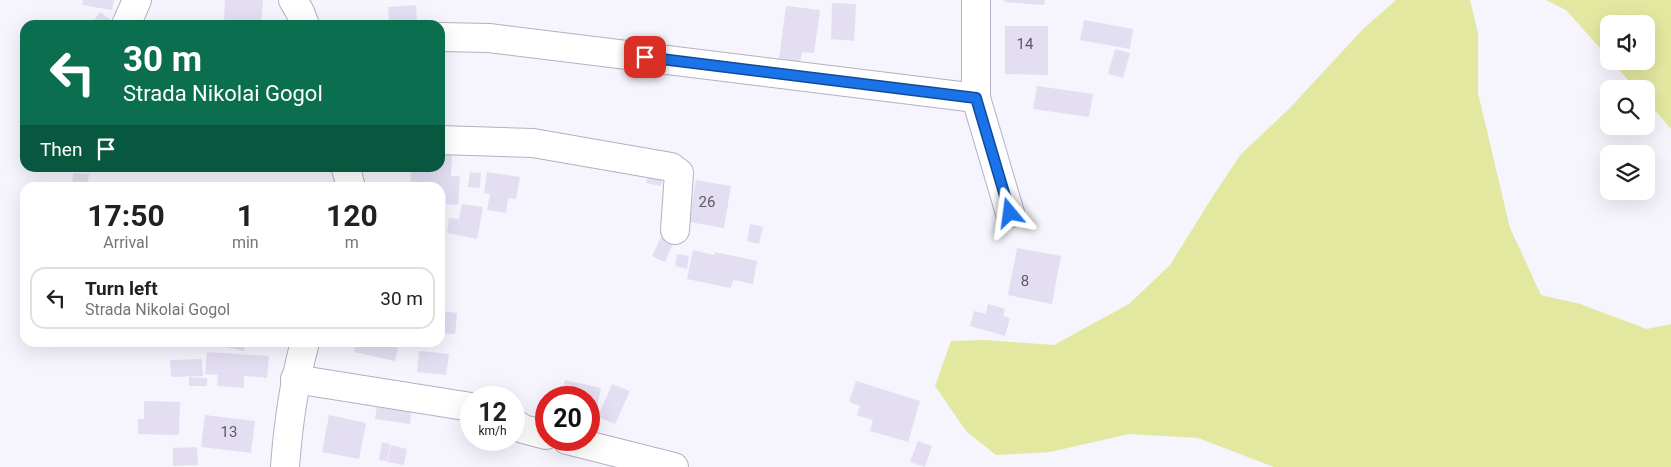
<!DOCTYPE html>
<html lang="en">
<head>
<meta charset="utf-8">
<style>
  :root { --surface:#fff; --page:#f2f2f2; --text:#202124; --muted:#757577; --line:#e0e0e0 }
  body { margin:0; font-family:Roboto,sans-serif; background:var(--page); color:var(--text); height:100vh; display:flex; flex-direction:column; font-size:19px; white-space:nowrap }
  * { box-sizing:border-box; margin:0 }
  p { font-size:16px; color:var(--muted) }
  .icon { flex:none; width:28px; height:28px; fill:none; stroke:currentColor; stroke-width:2; stroke-linecap:round; stroke-linejoin:round }
  .map { position:relative; flex:1; overflow:hidden }
  .details { position:absolute; left:20px; top:182px; width:425px; height:165px; display:flex; flex-direction:column; background:var(--surface); border-radius:15px; box-shadow:0 5px 20px #0002 }
  .details>* { flex:none }
  .hud { position:absolute; left:20px; top:20px; width:425px; height:152px; border-radius:15px; box-shadow:0 5px 20px #0002; background:#0b6e4f; color:#fff; overflow:hidden }
  .tools { position:absolute; left:1600px; top:15px; display:grid; gap:10px }
  .tools a { display:grid; place-items:center; width:55px; height:55px; border-radius:10px; background:var(--surface); box-shadow:0 5px 20px #0002; font-size:25px }
  .speed { position:absolute; left:460px; top:386px; display:flex; gap:10px; font-size:25px; font-weight:700; text-align:center }
  .speed>* { display:grid; place-content:center; width:65px; height:65px; border-radius:50%; background:var(--surface); box-shadow:0 5px 20px #0002; line-height:1 }
  .speed small { font-size:12px; font-weight:400 }
  .speed .limit { border:8px solid #d22; background:#fff; color:#111 }
  .pin { position:absolute; display:grid; place-items:center; width:42px; height:42px; color:#fff; margin:-21px; border-radius:10px; box-shadow:0 2px 8px #0006 }
  .me { position:absolute; width:55px; margin:-28px; rotate:344deg; stroke-linejoin:round; filter:drop-shadow(0 0 4px #0008) }
  .turn { display:flex; align-items:center; gap:18px; height:105px; padding:0 20px; font-size:22px }
  .turn .icon { width:65px; height:65px; stroke-width:2.5 }
  .turn b { display:block; font-size:35px; line-height:42px }
  .then { display:flex; align-items:center; height:48px; padding:0 20px; background:#0003; gap:10px; font-size:19px }
  .eta { display:flex; justify-content:space-evenly; align-items:center; height:85px; text-align:center }
  .eta b { font-size:30px; font-weight:700; line-height:35px }
  ul { padding:0; list-style:none }
  li { display:flex; align-items:center; gap:15px; height:62px; margin:0 10px 8px; padding:0 10px; border:2px solid var(--line); border-radius:15px }
  li div { flex:1 }
  li b { display:block; font-size:19px }
  li em { font-style:normal }
  .map>svg:first-child { display:block }
  .green { fill:#e3e8a1 }
  .building { fill:#e4def3 }
  .lines { fill:none; stroke-linecap:round; stroke-linejoin:round }
  .minor-casing { stroke:#b5afc4; stroke-width:30 }
  .minor { stroke:#fff; stroke-width:28 }
  .route-casing { stroke:#114b97; stroke-width:12 }
  .route { stroke:#1a73e8; stroke-width:9 }
  .labels { text-anchor:middle; stroke-width:4; stroke-linejoin:round; paint-order:stroke }
  .number-label { font-size:15px; fill:#5c5864 }
</style>
</head>
<body>
<div class="map">
<svg width="1671" height="467" viewBox="0 0 1671 467">
  <rect width="100%" height="100%" fill="#f6f4fc"/>
  <g class="green">
    <path d="M1396,0H1470L1478,33V93L1510,228L1541,295L1580,304L1647,329L1671,324V467H1274L1198,438L1129,434L1050,452L996,455L966,431L935,386L951,341L984,340L1054,345L1129,304L1170,265L1213,196L1241,154L1288,110L1363,29Z"/>
    <path d="M1546,0H1671V129L1646,100V89H1636L1612,61H1646V24H1609V58L1566,10Z"/>
  </g>
  <g class="building">
    <path d="M83,0H114L112,10L82,5Z"/>
    <path d="M225,0H263L261,25H224Z"/>
    <path d="M1004,0H1045L1044,5L1004,2Z"/>
    <path d="M832,3L856,4L854,41L831,39Z"/>
    <path d="M416,5L417,21L389,23L388,7Z"/>
    <path d="M786,6L820,10L814,53L802,52L800,62L779,59Z"/>
    <path d="M100,12L116,24L115,25H91Z"/>
    <path d="M1084,20L1133,29L1130,49L1080,40Z"/>
    <path d="M1005,26H1048V75L1005,74Z"/>
    <path d="M1115,49L1130,53L1123,78L1108,74Z"/>
    <path d="M1037,86L1093,94L1089,117L1033,109Z"/>
    <path d="M440,150L452,151L451,176H460L458,205L446,204V194H440V188H410L411,168H440Z"/>
    <path d="M470,172L481,173L480,188L468,187Z"/>
    <path d="M487,172L520,177L516,199L508,198L506,213L487,210L490,194L484,193Z"/>
    <path d="M648,172L663,175L661,186L646,183Z"/>
    <path d="M73,173L89,174L87,187L72,186Z"/>
    <path d="M696,180L731,186L724,228L689,222Z"/>
    <path d="M462,204L483,207L477,239L447,233L449,218L459,219Z"/>
    <path d="M750,224L763,227L759,244L747,241Z"/>
    <path d="M663,233L675,239L665,262L652,256Z"/>
    <path d="M1017,248L1061,256L1052,304L1008,295Z"/>
    <path d="M693,250L714,255L715,252L757,261L753,284L733,280L731,288L687,279Z"/>
    <path d="M677,254L689,256L687,269L675,266Z"/>
    <path d="M988,304L1005,309L1003,316L1010,318L1005,336L970,326L974,311L986,314Z"/>
    <path d="M440,311L457,313L455,334L440,333Z"/>
    <path d="M218,342H246L244,351L217,345Z"/>
    <path d="M356,342H399L395,361L354,352Z"/>
    <path d="M419,351L449,354L446,375L417,372Z"/>
    <path d="M207,352L269,356L267,378L244,376V388L217,386L218,375L205,374Z"/>
    <path d="M202,359L203,376L171,377L170,360Z"/>
    <path d="M189,377L207,378V386H189Z"/>
    <path d="M565,380L601,388L592,429L589,428V398H561Z"/>
    <path d="M856,381L920,401L908,442L870,431L873,420L857,415L860,406L849,402Z"/>
    <path d="M612,384L630,391L615,424L598,417Z"/>
    <path d="M378,399L412,404L410,424L375,419Z"/>
    <path d="M144,401L180,402L179,435L138,434V419H144Z"/>
    <path d="M205,415L255,421L251,453L201,447Z"/>
    <path d="M329,415L366,423L359,459L322,452Z"/>
    <path d="M918,441L932,446L925,467L910,462Z"/>
    <path d="M382,442L390,444L387,461L379,460Z"/>
    <path d="M391,445L407,449L404,465L387,462Z"/>
    <path d="M197,447L198,465L173,466V448Z"/>
  </g>
  <g class="lines">
    <defs>
      <g id="minor">
        <path d="M293,0L300,12L305,25"/>
        <path d="M126,25L137,0"/>
        <path d="M440,37L489,38L976,98V0"/>
        <path d="M976,98L1010,213"/>
        <path d="M440,140L533,143L671,167L679,173L675,230"/>
        <path d="M346,168L351,188"/>
        <path d="M295,379L471,407"/>
        <path d="M514,423L523,429L546,435"/>
        <path d="M567,440L674,467"/>
        <path d="M285,467C288,425 294,383 305,342"/>
      </g>
    </defs>
    <use href="#minor" class="minor-casing"/>
    <use href="#minor" class="minor"/>
  </g>
  <g class="lines">
    <defs>
      <path id="route" d="M645,57L976,98L1010,213"/>
    </defs>
    <use href="#route" class="route-casing"/>
    <use href="#route" class="route"/>
  </g>
  <g class="labels">
    <g class="number-label">
      <text x="1025" y="49">14</text>
      <text x="707" y="207">26</text>
      <text x="1025" y="286">8</text>
      <text x="229" y="437">13</text>
    </g>
  </g>
</svg>
<div class="tools">
<a><svg class="icon" aria-label="sound" viewBox="0 0 24 24"><path d="M4 9h4l5-4v14l-5-4H4zM17 9q2 3 0 6"/></svg></a>
<a><svg class="icon" aria-label="search" viewBox="0 0 24 24"><circle cx="10" cy="10" r="6"/><path d="M15 15l6 6"/></svg></a>
<a><svg class="icon" aria-label="layers" viewBox="0 0 24 24"><path d="M12 4l9 5-9 5-9-5zM3 14l9 5 9-5"/></svg></a>
</div>
<div class="speed"><div>12<small>km/h</small></div><div class="limit">20</div></div>
<div class="pin" style="left:645px;top:57px;background:#d93025"><svg class="icon" aria-label="arrive" viewBox="0 0 24 24"><path d="M6 21V4h12l-3 4 3 4H6"/></svg></div>
<svg class="me" style="left:1010px;top:213px" viewBox="-20 -20 40 40"><path d="M0-17L14 15 0 8-14 15z" fill="#1a73e8" stroke="#fff" stroke-width="4"/></svg>
<div class="hud">
<div class="turn"><svg class="icon" aria-label="left" viewBox="0 0 24 24"><path d="M17 20v-9H6M10 6l-5 5 5 5"/></svg><div><b>30 m</b>Strada Nikolai Gogol</div></div>
<div class="then">Then<svg class="icon" aria-label="arrive" viewBox="0 0 24 24"><path d="M6 21V4h12l-3 4 3 4H6"/></svg></div>
</div>
<section class="details">
<div class="eta">
<div><b>17:50</b><p>Arrival</p></div>
<div><b>1</b><p>min</p></div>
<div><b>120</b><p>m</p></div>
</div>
<ul>
<li><svg class="icon" aria-label="left" viewBox="0 0 24 24"><path d="M17 20v-9H6M10 6l-5 5 5 5"/></svg><div><b>Turn left</b><p>Strada Nikolai Gogol</p></div><em>30 m</em></li>
</ul>
</section>
</div>
</body>
</html>
